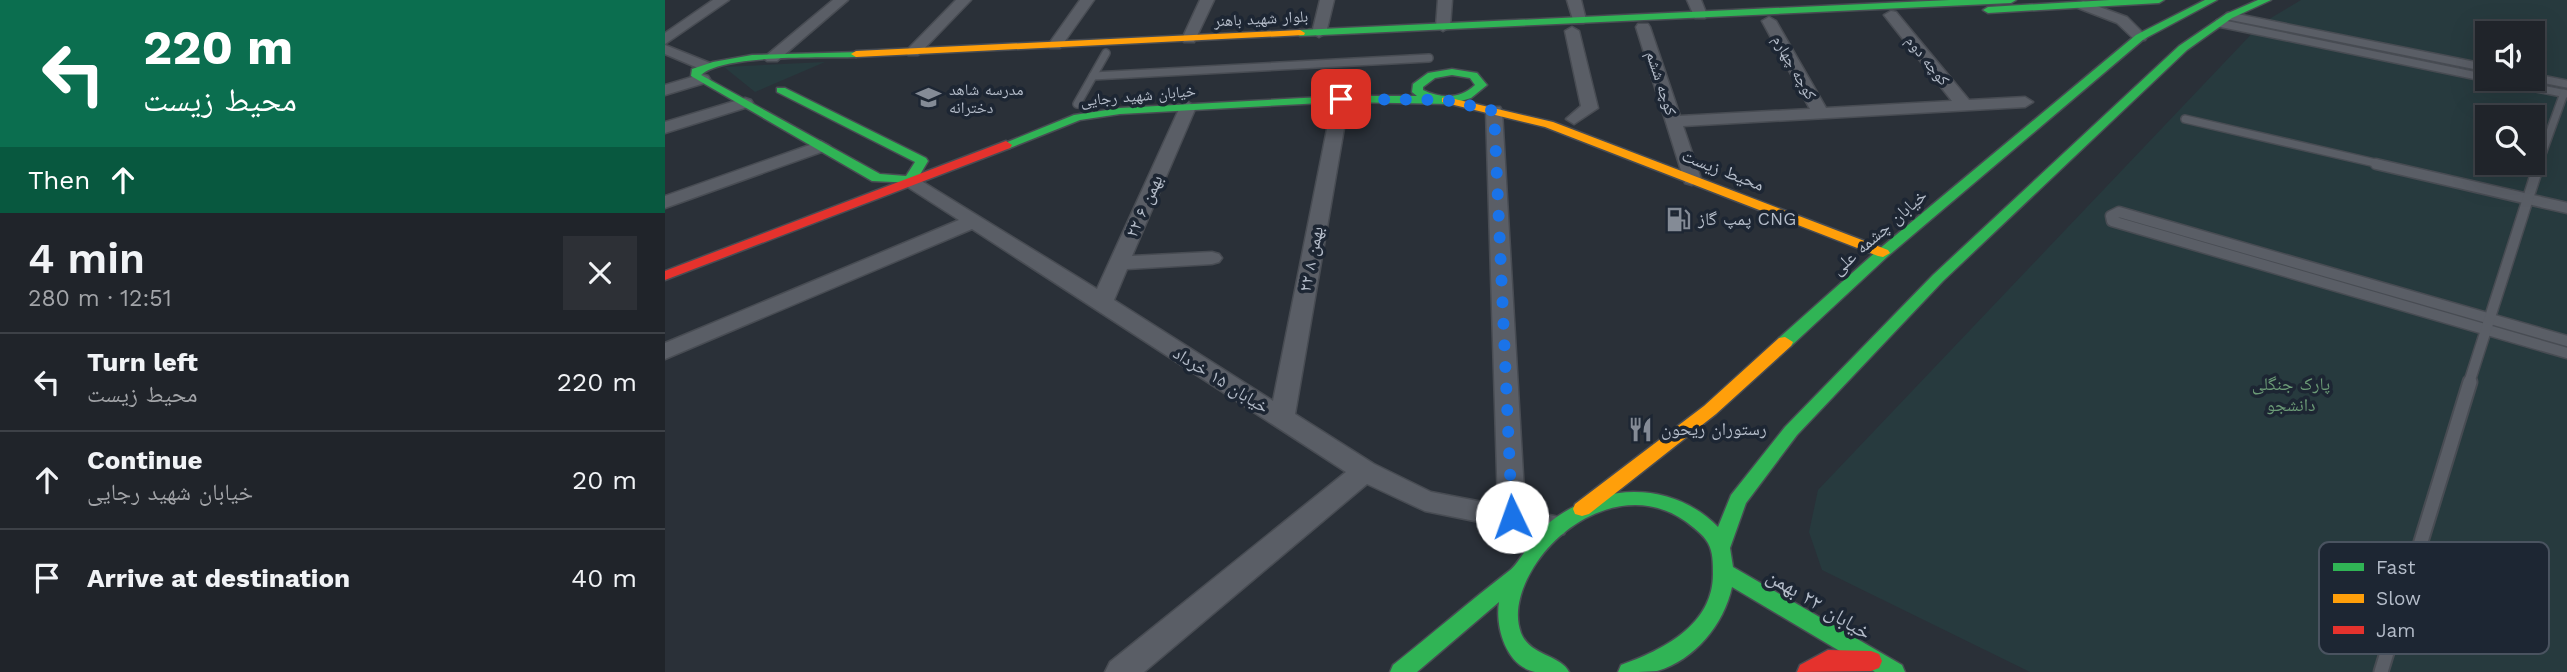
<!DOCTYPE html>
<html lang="en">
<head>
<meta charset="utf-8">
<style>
  :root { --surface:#20242a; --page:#2d3036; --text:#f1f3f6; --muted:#a2a4a8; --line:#3d4147 }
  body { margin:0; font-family:"Work Sans","Noto Naskh Arabic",sans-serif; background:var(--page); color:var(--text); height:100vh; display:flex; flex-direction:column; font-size:26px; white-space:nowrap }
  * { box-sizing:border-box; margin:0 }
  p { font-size:23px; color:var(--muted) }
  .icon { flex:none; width:38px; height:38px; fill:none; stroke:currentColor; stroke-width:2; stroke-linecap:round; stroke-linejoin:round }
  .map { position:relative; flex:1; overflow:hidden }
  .side { display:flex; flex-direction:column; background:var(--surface); width:665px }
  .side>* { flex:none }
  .banner { background:#0b6e4f; color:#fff; overflow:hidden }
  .controls { position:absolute; left:1810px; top:21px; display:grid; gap:14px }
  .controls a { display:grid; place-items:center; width:70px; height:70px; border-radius:0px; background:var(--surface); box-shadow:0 7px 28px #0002,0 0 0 2px var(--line); font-size:35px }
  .pin { position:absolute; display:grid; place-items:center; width:60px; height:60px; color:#fff; margin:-30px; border-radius:14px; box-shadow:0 4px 10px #0006 }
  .me { position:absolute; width:77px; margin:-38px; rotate:357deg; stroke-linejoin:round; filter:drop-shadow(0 0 5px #0008) }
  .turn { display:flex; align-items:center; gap:24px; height:147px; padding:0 28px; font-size:32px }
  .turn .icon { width:91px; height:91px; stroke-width:2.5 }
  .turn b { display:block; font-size:49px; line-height:60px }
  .then { display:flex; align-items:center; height:66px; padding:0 28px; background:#0003; gap:14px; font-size:26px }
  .round { display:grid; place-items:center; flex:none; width:74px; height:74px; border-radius:0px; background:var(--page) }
  .overview { display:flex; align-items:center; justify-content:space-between; height:119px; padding:0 28px }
  h1 { font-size:42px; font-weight:600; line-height:52px }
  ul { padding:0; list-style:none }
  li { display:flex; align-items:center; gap:21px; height:98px; padding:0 28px; border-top:2px solid var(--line) }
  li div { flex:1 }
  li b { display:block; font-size:26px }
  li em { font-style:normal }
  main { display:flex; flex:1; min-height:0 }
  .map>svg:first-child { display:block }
  .green { fill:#273a3e; fill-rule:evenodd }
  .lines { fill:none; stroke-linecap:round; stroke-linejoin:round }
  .lane-far2-casing { stroke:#484c53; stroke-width:10 }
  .lane-far1-casing { stroke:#484c53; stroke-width:13 }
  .lane-casing { stroke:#484c53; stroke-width:17 }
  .street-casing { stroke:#484c53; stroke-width:3 }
  .fast-casing { stroke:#484c53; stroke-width:3 }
  .slow-casing { stroke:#484c53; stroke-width:3 }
  .jam-casing { stroke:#484c53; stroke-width:3 }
  .lane-far2 { stroke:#5a5e66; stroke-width:7 }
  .lane-far1 { stroke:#5a5e66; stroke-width:10 }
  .lane { stroke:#5a5e66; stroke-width:13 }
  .street { fill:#5a5e66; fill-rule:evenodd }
  .fast { fill:#30b455; fill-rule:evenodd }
  .slow { fill:#ff9f0a; fill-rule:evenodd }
  .jam { fill:#e5322d; fill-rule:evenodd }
  .route { stroke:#1a73e8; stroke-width:12; stroke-dasharray:0 21.6 }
  .labels { text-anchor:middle; stroke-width:7; stroke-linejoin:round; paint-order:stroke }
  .far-street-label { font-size:16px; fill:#b4bcc9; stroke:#1d2633 }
  .far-poi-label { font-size:16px; fill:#b4bcc9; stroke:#1d2633; text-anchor:start }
  .street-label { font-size:18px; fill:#b4bcc9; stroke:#1d2633 }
  .poi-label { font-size:18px; fill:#b4bcc9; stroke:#1d2633; text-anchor:start }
  .park-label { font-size:18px; fill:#6b9a76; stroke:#1d2633 }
  .near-street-label { font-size:21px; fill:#b4bcc9; stroke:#1d2633 }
  .key { fill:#1d2633; stroke:#4a5360; stroke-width:2 }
  .key-label { font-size:19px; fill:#b4bcc9 }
</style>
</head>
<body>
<main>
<section class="side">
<div class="banner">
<div class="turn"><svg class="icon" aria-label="left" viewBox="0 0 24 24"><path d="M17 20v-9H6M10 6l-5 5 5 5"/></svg><div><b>220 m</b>محیط زیست</div></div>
<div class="then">Then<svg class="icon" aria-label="ahead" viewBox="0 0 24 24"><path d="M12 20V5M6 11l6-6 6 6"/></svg></div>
</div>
<div class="overview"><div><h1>4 min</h1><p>280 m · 12:51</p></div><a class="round"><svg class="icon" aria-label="close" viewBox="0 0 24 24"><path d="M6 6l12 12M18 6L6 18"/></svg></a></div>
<ul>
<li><svg class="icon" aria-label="left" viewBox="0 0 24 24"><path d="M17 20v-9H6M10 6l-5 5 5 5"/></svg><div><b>Turn left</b><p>محیط زیست</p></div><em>220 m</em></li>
<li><svg class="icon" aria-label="ahead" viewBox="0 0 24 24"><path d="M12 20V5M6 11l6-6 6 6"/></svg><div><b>Continue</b><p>خیابان شهید رجایی</p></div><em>20 m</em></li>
<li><svg class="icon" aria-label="arrive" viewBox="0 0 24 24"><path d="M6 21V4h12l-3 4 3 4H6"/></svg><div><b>Arrive at destination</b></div><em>40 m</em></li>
</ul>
</section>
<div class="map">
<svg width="1902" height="672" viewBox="0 0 1902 672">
  <rect width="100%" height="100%" fill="#2a3038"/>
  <g class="green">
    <path d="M1636,0H1902V672H1365L1157,570L1144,532L1153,490L1596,24ZM1822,33H1867V79H1822ZM1822,117H1867V163H1822Z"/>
    <path d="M160,62L90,92L59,67Z"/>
  </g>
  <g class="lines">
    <defs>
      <g id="lane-far2">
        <path d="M1564,16L1822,68"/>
        <path d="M1554,23L1822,78"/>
        <path d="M428,76L764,58"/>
        <path d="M1867,77L1902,84"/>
        <path d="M1826,79L1902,94"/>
        <path d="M412,104L441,53"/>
        <path d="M1520,119L1719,165"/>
        <path d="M1873,165L1899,93"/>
      </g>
      <g id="lane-far1">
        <path d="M1711,164L1902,208"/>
        <path d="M1902,341L1454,212L1446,216L1447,221L1902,353"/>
        <path d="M1804,383L1874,164"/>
      </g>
      <path id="lane" d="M1716,672L1805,382"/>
      <g id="street">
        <path d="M48,0H64L0,44V33Z"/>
        <path d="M168,0H183L112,61H102L99,58L102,55Z"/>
        <path d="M291,0H306L253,55H243L240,52L243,49Z"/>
        <path d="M415,0H429L395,48H385L383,45Z"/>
        <path d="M535,0H549L529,42H519L517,39Z"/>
        <path d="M655,0H669L661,33L654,37L647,33Z"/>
        <path d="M773,0H787L785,27L778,31L771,27Z"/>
        <path d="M902,0H916L921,20L919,23H909Z"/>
        <path d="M1022,0H1036L1042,15L1040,18H1030Z"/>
        <path d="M1418,1L1462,17L1482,37L1480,40H1470L1452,23L1413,8L1411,5Z"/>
        <path d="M1226,11L1231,12L1304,100L1360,97L1368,102L1360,107L1018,126L1036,179L1027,185L1020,183L971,27L973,24H983L985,27L1015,116L1145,109L1097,21L1104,17L1111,21L1161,108L1287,101L1219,15Z"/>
        <path d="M907,27L914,31L933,108L909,124L901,119L916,106L900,31Z"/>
        <path d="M0,45L45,63L48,66L40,71L0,54Z"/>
        <path d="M37,74L43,76L45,79L43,82L0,95V85Z"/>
        <path d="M676,94L684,99L630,414L709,464L766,492L833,505L821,111L823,107H835L837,111L860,510L899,518L903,526L899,534L889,537L760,511L702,484L479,672H440L445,662L681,472L307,229L0,359V343L294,220L238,184L236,180L245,174L432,289L515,107L523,102L531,107L467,256L547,252L554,254L557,258L554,262L547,264L462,269L449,300L608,401L668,99Z"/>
        <path d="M80,98L86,100L88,103L86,106L0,133V122Z"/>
        <path d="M156,141L165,146L162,150L0,208V196Z"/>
      </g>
      <g id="fast">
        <path d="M1285,0H1351L1346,3L635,36L630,33L635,30Z"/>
        <path d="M1445,0H1499L1494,3L1323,13L1318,10L1323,7Z"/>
        <path d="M1540,0H1552L1479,39L1223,256L1126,346H1114L1112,342L1114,338L1213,250L1471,35Z"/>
        <path d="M1593,0H1606L1567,18L1522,50L1278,281L1132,435L1081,503L1065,548L1068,567L1237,665L1240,672H1210L1067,587C1059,624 1030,660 992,671C981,672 965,672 953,672L956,665C998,650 1048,625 1048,574C1048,563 1048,552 1043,543C1038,534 1028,527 1020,521C969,485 904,515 872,562C859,581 847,609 856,633C865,656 896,655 904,672C894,672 880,672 870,672C841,666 830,627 834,602L752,672H725L728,665C767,634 805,601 844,571C854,564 866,538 880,526C930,483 1005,478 1053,527L1066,495L1120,427L1268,275L1514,46L1561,14Z"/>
        <path d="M195,52L196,54L191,57C158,58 58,54 36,75L215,174L241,176L250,162L112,92V88H120L261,158L263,161L250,183L207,181L26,76L27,69L48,62L87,55Z"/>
        <path d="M787,69L812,73L822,85L806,98L786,104L676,102L455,114L415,120L345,148L341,149L335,145L409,115L455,108L676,96H752L747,92L748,84L763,73ZM787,75L805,78L810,85C795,99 777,99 758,90V87L770,78Z"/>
      </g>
      <g id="slow">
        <path d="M635,30L640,33L639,35L191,57L186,54L191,51Z"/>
        <path d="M781,97L888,122L1223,250L1225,253L1218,257L1213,256L880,127L777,102V98Z"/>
        <path d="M1120,337L1128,342L1126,346L1051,414L924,514L917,516L910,514L908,509L910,504L1039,406L1114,338Z"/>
      </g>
      <g id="jam">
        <path d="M341,141L347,145L345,148L0,280V271Z"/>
        <path d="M1163,650L1206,651L1214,654L1217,661L1214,668L1206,671L1132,672L1135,665Z"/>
      </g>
    </defs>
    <use href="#lane-far2" class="lane-far2-casing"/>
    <use href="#lane-far1" class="lane-far1-casing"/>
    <use href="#lane" class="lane-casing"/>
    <use href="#street" class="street-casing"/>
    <use href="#fast" class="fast-casing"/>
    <use href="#slow" class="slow-casing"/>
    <use href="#jam" class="jam-casing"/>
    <use href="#lane-far2" class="lane-far2"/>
    <use href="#lane-far1" class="lane-far1"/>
    <use href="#lane" class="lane"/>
    <use href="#street" class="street"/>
    <use href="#fast" class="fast"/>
    <use href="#slow" class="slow"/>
    <use href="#jam" class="jam"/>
  </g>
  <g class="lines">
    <path class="route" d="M676,99L781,100L829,111L847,517"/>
  </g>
  <defs>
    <symbol id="school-bare" viewBox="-9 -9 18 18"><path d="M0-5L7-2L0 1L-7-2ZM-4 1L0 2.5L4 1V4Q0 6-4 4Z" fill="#848b96" stroke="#1d2633" stroke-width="2.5" paint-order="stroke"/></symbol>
    <symbol id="fuel-bare" viewBox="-9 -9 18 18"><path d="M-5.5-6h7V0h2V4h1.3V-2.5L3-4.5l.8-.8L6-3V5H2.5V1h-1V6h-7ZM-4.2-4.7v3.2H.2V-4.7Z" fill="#848b96" stroke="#1d2633" stroke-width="2.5" paint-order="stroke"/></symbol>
    <symbol id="restaurant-bare" viewBox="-9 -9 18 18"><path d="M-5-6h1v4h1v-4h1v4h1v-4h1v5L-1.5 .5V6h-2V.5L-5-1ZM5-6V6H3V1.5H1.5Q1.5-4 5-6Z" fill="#848b96" stroke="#1d2633" stroke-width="2.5" paint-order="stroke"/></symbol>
  </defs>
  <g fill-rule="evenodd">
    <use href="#school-bare" x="246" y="80" width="35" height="35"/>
    <use href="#fuel-bare" x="996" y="202" width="35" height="35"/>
    <use href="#restaurant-bare" x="958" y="412" width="35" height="35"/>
  </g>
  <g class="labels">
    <g class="far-street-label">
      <text transform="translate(596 18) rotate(-3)" y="6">بلوار شهید باهنر</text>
      <text transform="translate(1263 60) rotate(51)" y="6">کوچه دوم</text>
      <text transform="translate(1130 67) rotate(60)" y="6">کوچه چهارم</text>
      <text transform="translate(997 83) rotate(72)" y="6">کوچه ششم</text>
      <text transform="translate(473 95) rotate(-5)" y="6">خیابان شهید رجایی</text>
    </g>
    <g class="far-poi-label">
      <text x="284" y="95">مدرسه شاهد<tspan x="284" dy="18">دخترانه</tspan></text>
    </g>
    <g class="street-label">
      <text transform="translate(1058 170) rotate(21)" y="6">محیط زیست</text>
      <text transform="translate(479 206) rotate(-66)" y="6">۲۲ بهمن ۶</text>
      <text transform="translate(1214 232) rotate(-41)" y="6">خیابان چشمه علی</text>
      <text transform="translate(646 259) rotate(-79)" y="6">۲۲ بهمن ۸</text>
      <text transform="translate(556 380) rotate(32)" y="6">خیابان ۱۵ خرداد</text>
    </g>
    <g class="poi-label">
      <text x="1033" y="225">پمپ گاز CNG</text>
      <text x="996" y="435">رستوران ریحون</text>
    </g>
    <g class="park-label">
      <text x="1626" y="390">پارک جنگلی<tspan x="1626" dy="21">دانشجو</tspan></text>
    </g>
    <g class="near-street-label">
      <text transform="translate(1154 604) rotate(31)" y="7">خیابان ۲۲ بهمن</text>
    </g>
  </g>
  <rect x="1654" y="542" width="230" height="112" rx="10" class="key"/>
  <rect x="1668" y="563" width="31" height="8" fill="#30b455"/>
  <rect x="1668" y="594" width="31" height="9" fill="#ff9f0a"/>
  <rect x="1668" y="626" width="31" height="8" fill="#e5322d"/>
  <g class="key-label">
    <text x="1711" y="574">Fast</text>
    <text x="1711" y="605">Slow</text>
    <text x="1711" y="637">Jam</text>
  </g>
</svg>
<div class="controls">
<a><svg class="icon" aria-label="sound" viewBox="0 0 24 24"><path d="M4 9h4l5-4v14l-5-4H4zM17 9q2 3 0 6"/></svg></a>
<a><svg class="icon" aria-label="search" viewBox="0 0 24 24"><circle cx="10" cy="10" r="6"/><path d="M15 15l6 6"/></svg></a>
</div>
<div class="pin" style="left:676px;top:99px;background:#d93025"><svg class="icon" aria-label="arrive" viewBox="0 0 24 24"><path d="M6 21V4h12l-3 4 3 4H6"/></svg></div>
<svg class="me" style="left:847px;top:517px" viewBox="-20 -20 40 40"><circle r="19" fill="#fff"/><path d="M0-13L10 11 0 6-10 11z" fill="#1a73e8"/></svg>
</div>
</main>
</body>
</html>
